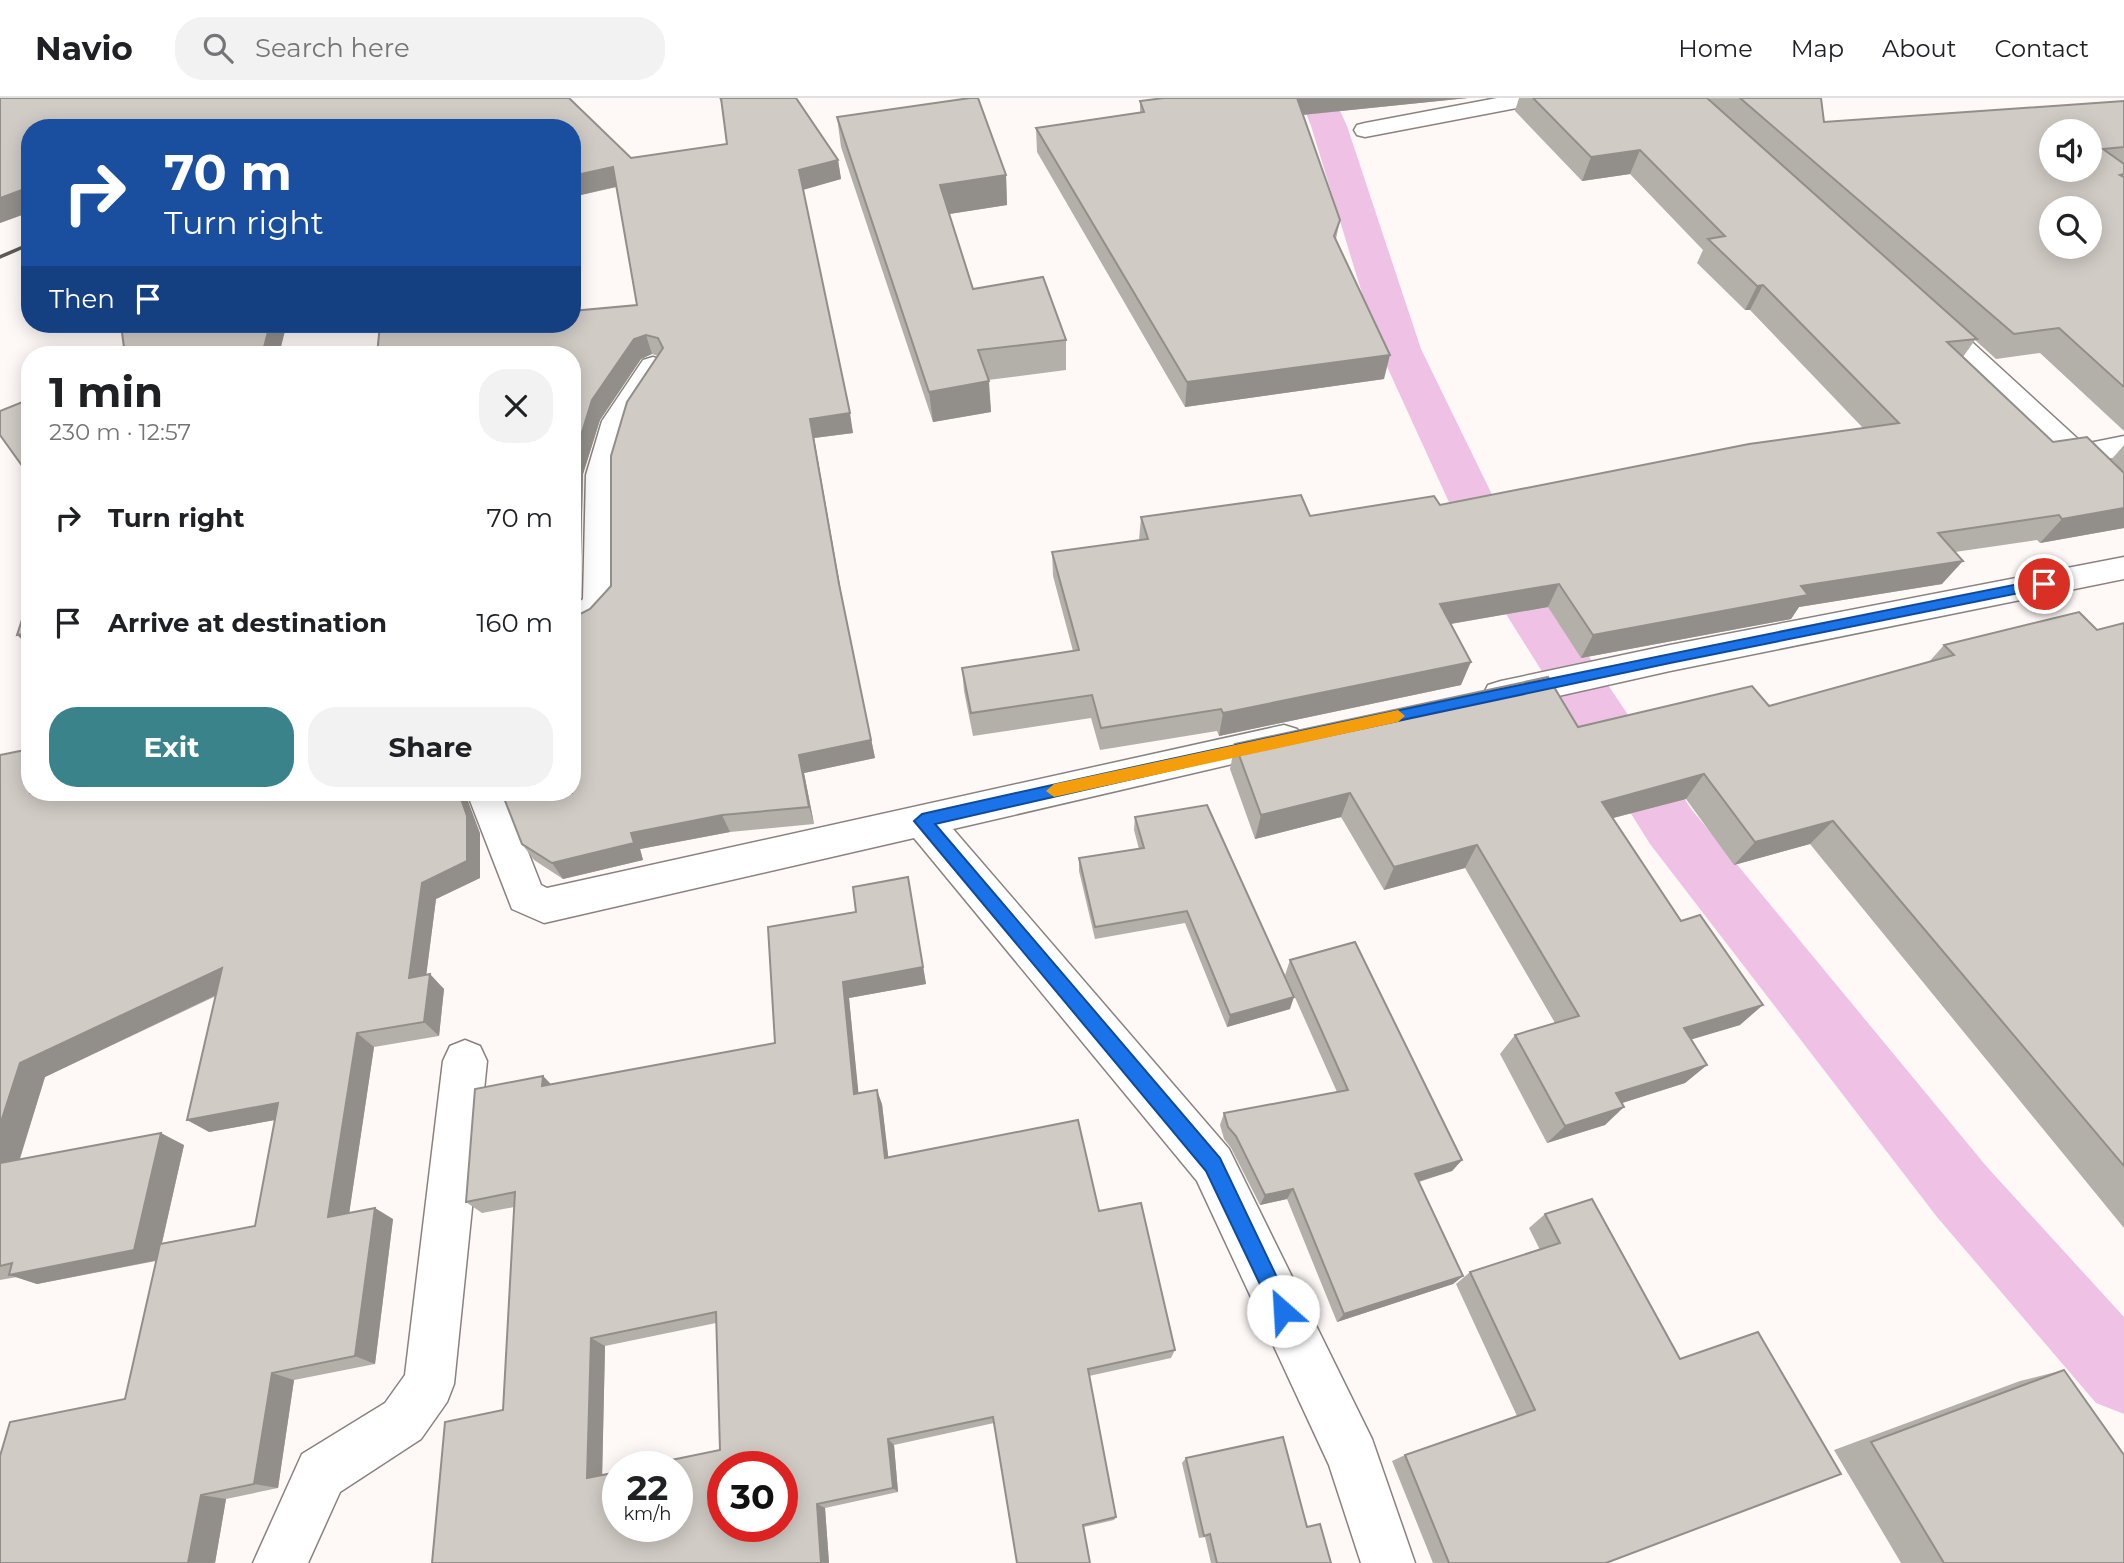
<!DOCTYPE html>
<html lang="en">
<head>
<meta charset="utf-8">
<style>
  :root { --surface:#fff; --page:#f2f2f2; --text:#202124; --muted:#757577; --line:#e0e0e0; --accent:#3b838a }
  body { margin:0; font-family:Montserrat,sans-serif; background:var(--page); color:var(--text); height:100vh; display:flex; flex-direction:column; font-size:26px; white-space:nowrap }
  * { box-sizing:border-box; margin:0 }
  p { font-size:23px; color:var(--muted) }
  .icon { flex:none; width:38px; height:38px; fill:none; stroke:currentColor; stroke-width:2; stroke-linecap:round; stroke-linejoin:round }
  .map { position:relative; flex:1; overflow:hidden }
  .details { position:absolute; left:21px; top:248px; width:560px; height:455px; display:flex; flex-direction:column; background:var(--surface); border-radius:28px; box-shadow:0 4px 18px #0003 }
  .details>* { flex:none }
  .banner { position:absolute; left:21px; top:21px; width:560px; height:214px; border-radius:28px; box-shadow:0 4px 18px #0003; background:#1a4fa0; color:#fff; overflow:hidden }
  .controls { position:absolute; left:2039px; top:21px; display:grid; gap:14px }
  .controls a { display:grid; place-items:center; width:63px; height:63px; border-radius:50%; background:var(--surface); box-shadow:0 4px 18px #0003; font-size:35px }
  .speed { position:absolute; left:602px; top:1353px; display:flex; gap:14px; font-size:35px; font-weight:700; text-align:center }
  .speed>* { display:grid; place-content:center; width:91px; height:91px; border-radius:50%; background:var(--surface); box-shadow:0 4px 18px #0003; line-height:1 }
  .speed small { font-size:18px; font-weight:400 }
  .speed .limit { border:10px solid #d22; background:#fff; color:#111 }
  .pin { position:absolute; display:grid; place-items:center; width:60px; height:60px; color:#fff; margin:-30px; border:4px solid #fff; border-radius:50%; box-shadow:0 2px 7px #0007 }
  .me { position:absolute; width:77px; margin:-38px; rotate:334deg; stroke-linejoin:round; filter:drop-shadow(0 0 5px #0008) }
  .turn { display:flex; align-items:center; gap:24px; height:147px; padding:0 28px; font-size:32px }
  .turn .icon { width:91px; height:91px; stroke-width:2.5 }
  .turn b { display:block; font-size:49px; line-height:60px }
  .then { display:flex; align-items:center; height:66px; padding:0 28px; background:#0003; gap:14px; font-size:26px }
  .round { display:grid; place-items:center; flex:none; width:74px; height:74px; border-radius:28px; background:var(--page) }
  .overview { display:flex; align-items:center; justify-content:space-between; height:119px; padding:0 28px }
  h1 { font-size:42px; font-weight:700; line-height:52px }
  .cta { display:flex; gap:14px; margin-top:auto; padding:14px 28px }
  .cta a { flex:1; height:80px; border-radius:28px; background:var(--accent); color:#fff; font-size:28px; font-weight:700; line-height:80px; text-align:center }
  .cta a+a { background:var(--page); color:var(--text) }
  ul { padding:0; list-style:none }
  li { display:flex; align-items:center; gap:21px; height:105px; padding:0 28px }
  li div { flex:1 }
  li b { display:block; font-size:26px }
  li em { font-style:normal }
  header { display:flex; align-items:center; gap:42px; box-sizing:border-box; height:98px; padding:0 35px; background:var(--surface); border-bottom:2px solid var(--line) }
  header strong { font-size:33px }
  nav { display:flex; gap:38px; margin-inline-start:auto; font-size:24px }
  .search { width:490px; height:63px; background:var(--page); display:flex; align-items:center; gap:18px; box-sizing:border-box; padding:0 24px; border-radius:28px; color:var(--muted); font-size:26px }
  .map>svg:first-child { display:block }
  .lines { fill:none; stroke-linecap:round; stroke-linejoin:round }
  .canal { fill:#efc2e5; fill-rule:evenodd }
  .street-casing { stroke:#8a827f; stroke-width:3 }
  .secondary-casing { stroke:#8a827f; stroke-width:3 }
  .street { fill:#fff; fill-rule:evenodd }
  .secondary { fill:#fff; fill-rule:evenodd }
  .rail { stroke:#5c5958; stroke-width:3.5 }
  .wall { fill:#b3afa9; fill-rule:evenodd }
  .shaded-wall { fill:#928e8a }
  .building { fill:#d0cbc5; stroke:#928e8a; stroke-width:2; fill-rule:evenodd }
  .route { fill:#1a73e8; stroke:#114b97; stroke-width:2 }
  .slow { fill:#f59e0b }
</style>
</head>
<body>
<header>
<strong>Navio</strong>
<div class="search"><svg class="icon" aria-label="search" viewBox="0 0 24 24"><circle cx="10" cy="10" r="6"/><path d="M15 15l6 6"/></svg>Search here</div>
<nav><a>Home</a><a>Map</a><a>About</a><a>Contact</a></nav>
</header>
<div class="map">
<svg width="2124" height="1465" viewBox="0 0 2124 1465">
  <rect width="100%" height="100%" fill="#fef9f7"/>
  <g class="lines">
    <path class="canal" d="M1300,0H1334L1347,28L1421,251L1524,462L1692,712L1987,1069L2124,1219V1316L2096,1305L1937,1119L1650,746L1484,481L1379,251L1311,28Z"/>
    <defs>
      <g id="street">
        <path d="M1497,0H1543L1540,5L1532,7L1365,39L1357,37L1354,32L1357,27L1365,25Z"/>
        <path d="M653,259L663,262L667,268L632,323L616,377L617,506C608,522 589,536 572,541V510L583,501L586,377L602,323L643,262Z"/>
        <path d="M2124,338V358L2080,366L2069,363L2065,356L2069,349Z"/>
        <path d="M2124,459V481L1670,573L1501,611L1488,607L1483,597L1488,587L1501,583L1670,547Z"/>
        <path d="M1284,627L1297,631L1302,641L1297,651L953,731L1229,1051L1372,1341L1415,1465H1361L1329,1367L1197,1083L914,740L544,825L512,811L467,695H505L541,787L547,790Z"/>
        <path d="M465,942L480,948L487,963L454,1286L447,1304L421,1341L340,1394L308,1465H253L302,1356L385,1305L405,1277L443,963L450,948Z"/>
      </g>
      <path id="secondary" d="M1928,211L1938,213L2124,383V410L2113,407L1918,225L1914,219L1918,213Z"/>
    </defs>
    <use href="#street" class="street-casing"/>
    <use href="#secondary" class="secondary-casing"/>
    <use href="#street" class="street"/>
    <use href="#secondary" class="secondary"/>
    <path class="rail" d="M0,159L30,146"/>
  </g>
  <g class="wall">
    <path d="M0,0H569L631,60L727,46L722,6L719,0H796L838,62L841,81L803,91L853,335L814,340L843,505L875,660L804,675L814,726L730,734L640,751L643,762L563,781L534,762L522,746L502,695H572V520L590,511L611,488V358L627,304L658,258L652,256L641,261L600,322L583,376L580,500L572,507V257H377L380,226H572V213L637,207L617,89L572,99V30H30V114L0,125Z"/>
    <path d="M1164,0H1468L1303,17L1340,122L1336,141L1384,281L1185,309L1037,54L1036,30L1140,15V3Z"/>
    <path d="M1519,0H1821L1824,24L2124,3V333L2040,255L1996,261L1975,242L1963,259L2053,344L2111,362L2124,347V430L2040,445L2037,442L1955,454L1942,486L1799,509L1791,521L1581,560L1548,509L1451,526L1461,587L1219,638L1217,633L1100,652L1091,620L973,638L964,593L962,570L1073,553L1053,478L1052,454L1139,442L1141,419L1310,418L1440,407L1863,330L1750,212H1745L1697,165L1703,152L1630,76L1582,83L1515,13Z"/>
    <path d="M837,19L1006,77L1007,107L949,116L973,191L1066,242V272L988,282L991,314L933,324L841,49Z"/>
    <path d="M2124,525V1130L1810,746L1734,767L1686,701L1613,720L1740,927L1691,941L1707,967L1685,985L1622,1005L1605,1027L1547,1045L1500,956L1515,937L1555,925L1465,770L1384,792L1341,719L1255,741L1230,671L1235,646L1578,629L1769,608L1929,564L1944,547L2097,532Z"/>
    <path d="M0,657L480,735V780L436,801L426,877L444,891L439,938L374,949L349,1115L393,1121L375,1266L294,1282L278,1390L226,1401L215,1465H0L125,1301L156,1163L37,1186L17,1179L0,1182ZM216,898L209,1034L275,1022L255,1128L162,1145L184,1047L20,1061L45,979Z"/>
    <path d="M1135,719L1290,911L1227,929L1185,825L1095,841L1079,773V760L1139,751L1134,732Z"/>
    <path d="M908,779L926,886L849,900L858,995L882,1006L888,1060L1099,1113L1175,1252L1171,1260L1089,1278L1116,1419L1114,1422L1084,1429L994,1325L894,1347L898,1394L825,1410L829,1465H432L503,1312L514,1109L482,1115L466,1104L543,978L551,986L775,945L856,814ZM716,1225L720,1352L602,1377L605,1248Z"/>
    <path d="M1290,862L1462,1062L1452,1073L1419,1084L1463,1178L1453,1186L1337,1224L1287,1101L1260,1107L1231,1050L1224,1041L1220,1027L1224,1015L1337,994L1285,877Z"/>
    <path d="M1592,1101L1606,1465H1433L1392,1363L1405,1357L1517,1318L1456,1186L1470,1174L1540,1152L1529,1130L1545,1116Z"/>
    <path d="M2064,1272L2124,1465H1901L1834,1352L2020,1283Z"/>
    <path d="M1186,1360L1307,1429L1331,1465H1211L1205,1439L1199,1440L1182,1365Z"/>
  </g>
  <g class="shaded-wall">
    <path d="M1294,0H1468L1291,18Z"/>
    <path d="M1640,52L1630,76L1582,83L1591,59Z"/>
    <path d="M838,62L841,81L803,92L799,72Z"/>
    <path d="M613,69L619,88L572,99V78Z"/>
    <path d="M1006,77L1007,107L943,117L940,87Z"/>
    <path d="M30,89V114L0,125V100Z"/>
    <path d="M1763,187L1750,212H1745L1757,188Z"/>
    <path d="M270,226H327L285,233L279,257H262Z"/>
    <path d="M646,237L652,256L641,261L600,322L583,376L580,500L572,507V454L575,357L592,302L634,241Z"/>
    <path d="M1390,257L1384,281L1185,309L1187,284Z"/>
    <path d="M989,283L991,314L933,324L929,294Z"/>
    <path d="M850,315L853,335L814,340L843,505L875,660L804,675L814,726L809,709L799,657L810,321Z"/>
    <path d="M30,367V377L23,369Z"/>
    <path d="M2124,410V430L2040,445L2062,421Z"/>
    <path d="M1963,463L1942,486L1799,509L1791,521L1581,560L1593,537L1801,488Z"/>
    <path d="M1559,486L1548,509L1432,529L1440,506Z"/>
    <path d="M30,535V549L17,537Z"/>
    <path d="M1471,564L1461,587L1219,638L1223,615Z"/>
    <path d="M1704,676L1686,701L1586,727L1602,704Z"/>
    <path d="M459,695H465L480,735V780L436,801L424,895L409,880L422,785Z"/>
    <path d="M1350,695L1341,719L1255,741L1261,717Z"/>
    <path d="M722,717L730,734L640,751L643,762L563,781L552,765L631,735Z"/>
    <path d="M1833,723L1810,746L1734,767L1755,744Z"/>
    <path d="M1477,747L1465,770L1384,792L1394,769Z"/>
    <path d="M908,779L926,886L849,900L860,1010L854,996L843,884Z"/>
    <path d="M222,870L241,885L45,979L17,1069L0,1068V1027L20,965Z"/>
    <path d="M430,876L444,891L439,938L424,924Z"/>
    <path d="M1294,899L1290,911L1227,929L1230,917Z"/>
    <path d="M1763,907L1740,927L1663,950L1684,930Z"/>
    <path d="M357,935L374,949L347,1130L328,1119Z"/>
    <path d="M1707,967L1685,985L1597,1013L1616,995Z"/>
    <path d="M543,978L557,993L542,988Z"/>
    <path d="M877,992L882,1006L890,1073L885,1060Z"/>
    <path d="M278,1005L297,1018L209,1034L187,1022Z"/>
    <path d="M1624,1009L1605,1027L1547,1045L1565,1028Z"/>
    <path d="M161,1035L184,1047L158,1162L37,1186L9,1177Z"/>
    <path d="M1462,1062L1452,1073L1407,1087L1415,1076Z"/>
    <path d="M1293,1091L1287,1101L1260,1107L1265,1097Z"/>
    <path d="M375,1110L393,1121L375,1266L355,1258Z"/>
    <path d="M1463,1178L1453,1186L1337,1224L1344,1216Z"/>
    <path d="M591,1240L605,1248L602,1385L587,1380Z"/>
    <path d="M272,1275L294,1282L278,1390L254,1386Z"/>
    <path d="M888,1341L894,1347L898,1394L893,1390Z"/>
    <path d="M201,1397L226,1401L215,1465H188Z"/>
    <path d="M817,1406L825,1410L829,1465H821Z"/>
  </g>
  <g class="building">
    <path d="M0,0H569L631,60L727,46L721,0H796L838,62L799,72L850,315L810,321L839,486L871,642L799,657L809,709L722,717L631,735L634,745L552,765L522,746L502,695H572V520L590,511L611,488V358L627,304L663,250L658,240L646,237L634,241L592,302L575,357L572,454V257H377L380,226H572V213L637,207L613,69L572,78V30H30V89L0,100Z"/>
    <path d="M970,0H978L1006,77L940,87L973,191L1043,179L1066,242L978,252L989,283L929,294L837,19Z"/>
    <path d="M1164,0H1297L1340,122L1334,138L1390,257L1187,284L1036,30L1144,14L1140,3Z"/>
    <path d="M1533,0H1707L1977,241L1947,244L2053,344L2087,339L2124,375V410L2062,421L2059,417L1938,435L1963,463L1801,488L1808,497L1593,537L1559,486L1440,506L1471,564L1223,615L1221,611L1101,630L1092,597L971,615L962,570L1079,552L1052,454L1148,441L1141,419L1301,397L1310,418L1434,398L1440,407L1749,346L1899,325L1763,187L1757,188L1708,141L1725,138L1640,52L1591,59Z"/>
    <path d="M1740,0H1821L1824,24L2124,3V49L2103,51L2124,66V76L2120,77L2124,79V289L2059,230L2014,236ZM2051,33H2090V72H2051ZM2051,110H2090V149H2051Z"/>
    <path d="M124,226H270L262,257H125L121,227Z"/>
    <path d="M30,301V367L23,369L0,337V313Z"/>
    <path d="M30,497V535L17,537Z"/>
    <path d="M2079,514L2097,532L2124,525V1068L1833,723L1755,744L1704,676L1602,704L1681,823L1700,817L1763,907L1684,930L1707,967L1616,995L1624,1009L1565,1028L1515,937L1579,918L1477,747L1394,769L1350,695L1261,717L1235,646L1548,579L1578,629L1752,588L1769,608L1954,557L1944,547Z"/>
    <path d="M30,651V695H459L467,718V763L422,785L409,880L430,876L424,924L357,935L328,1119L375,1110L355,1258L272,1275L254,1386L201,1397L188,1465H0V1358L10,1324L125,1301L160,1146L255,1128L278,1005L187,1022L222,870L20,965L0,1027V657Z"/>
    <path d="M1207,707L1294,899L1230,917L1187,813L1095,829L1079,760L1144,750L1135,719Z"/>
    <path d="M908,779L923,869L843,884L854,996L877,992L885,1060L1078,1022L1099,1113L1141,1105L1175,1252L1088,1271L1116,1419L1083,1427L1090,1465H1017L993,1319L888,1341L893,1390L817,1406L821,1465H432L445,1324L503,1312L515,1094L466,1104L475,991L543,978L542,988L775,945L768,829L856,814L853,789ZM716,1214L720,1352L642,1368H677V1428H618V1374L587,1380L591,1240ZM723,1368H782V1428H723Z"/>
    <path d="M1355,844L1462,1062L1415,1076L1463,1178L1344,1216L1293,1091L1265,1097L1236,1038L1228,1029L1224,1015L1348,992L1290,862Z"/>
    <path d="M161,1035L134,1152L9,1177L12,1165L0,1168V1065Z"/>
    <path d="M1592,1101L1680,1261L1758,1234L1841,1376L1606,1465H1449L1405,1357L1535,1312L1470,1174L1560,1145L1545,1116Z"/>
    <path d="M2064,1272L2124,1357V1465H1944L1871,1344Z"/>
    <path d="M1283,1339L1307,1429L1320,1426L1331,1465H1217L1210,1436L1204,1438L1186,1360Z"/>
  </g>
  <path class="route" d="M2044,481L2051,486L2049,489L1670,565L1233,658L935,726L1220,1060L1293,1213L1290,1220L1283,1223L1276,1220L1206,1073L914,723L922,716C1295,632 1669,555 2044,481Z"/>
  <path class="slow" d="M1398,612L1405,618L1398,624L1054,699L1046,693L1054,686Z"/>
</svg>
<div class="controls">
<a><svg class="icon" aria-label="sound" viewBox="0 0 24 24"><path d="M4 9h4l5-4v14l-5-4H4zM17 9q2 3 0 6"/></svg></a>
<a><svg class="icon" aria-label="search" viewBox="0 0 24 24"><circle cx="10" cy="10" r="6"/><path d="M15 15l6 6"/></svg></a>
</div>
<div class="speed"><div>22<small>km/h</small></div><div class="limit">30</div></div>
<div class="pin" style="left:2044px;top:486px;background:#d93025"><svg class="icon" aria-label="arrive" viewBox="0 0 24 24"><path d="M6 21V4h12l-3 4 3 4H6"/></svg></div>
<svg class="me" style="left:1283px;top:1213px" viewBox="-20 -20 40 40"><circle r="19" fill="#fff"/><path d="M0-13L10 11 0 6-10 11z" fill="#1a73e8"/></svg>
<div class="banner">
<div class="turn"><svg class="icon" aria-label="right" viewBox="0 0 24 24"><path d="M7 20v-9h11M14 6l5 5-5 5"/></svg><div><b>70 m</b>Turn right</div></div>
<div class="then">Then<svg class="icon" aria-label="arrive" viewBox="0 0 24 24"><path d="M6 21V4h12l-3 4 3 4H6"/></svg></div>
</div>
<section class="details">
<div class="overview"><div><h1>1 min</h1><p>230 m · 12:57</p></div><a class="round"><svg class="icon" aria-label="close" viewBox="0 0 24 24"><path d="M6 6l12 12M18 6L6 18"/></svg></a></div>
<ul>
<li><svg class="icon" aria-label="right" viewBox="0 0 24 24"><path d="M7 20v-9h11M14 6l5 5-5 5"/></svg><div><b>Turn right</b></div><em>70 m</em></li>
<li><svg class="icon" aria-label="arrive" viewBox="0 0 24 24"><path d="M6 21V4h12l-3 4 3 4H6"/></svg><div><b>Arrive at destination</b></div><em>160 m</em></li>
</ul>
<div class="cta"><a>Exit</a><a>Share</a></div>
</section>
</div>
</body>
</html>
